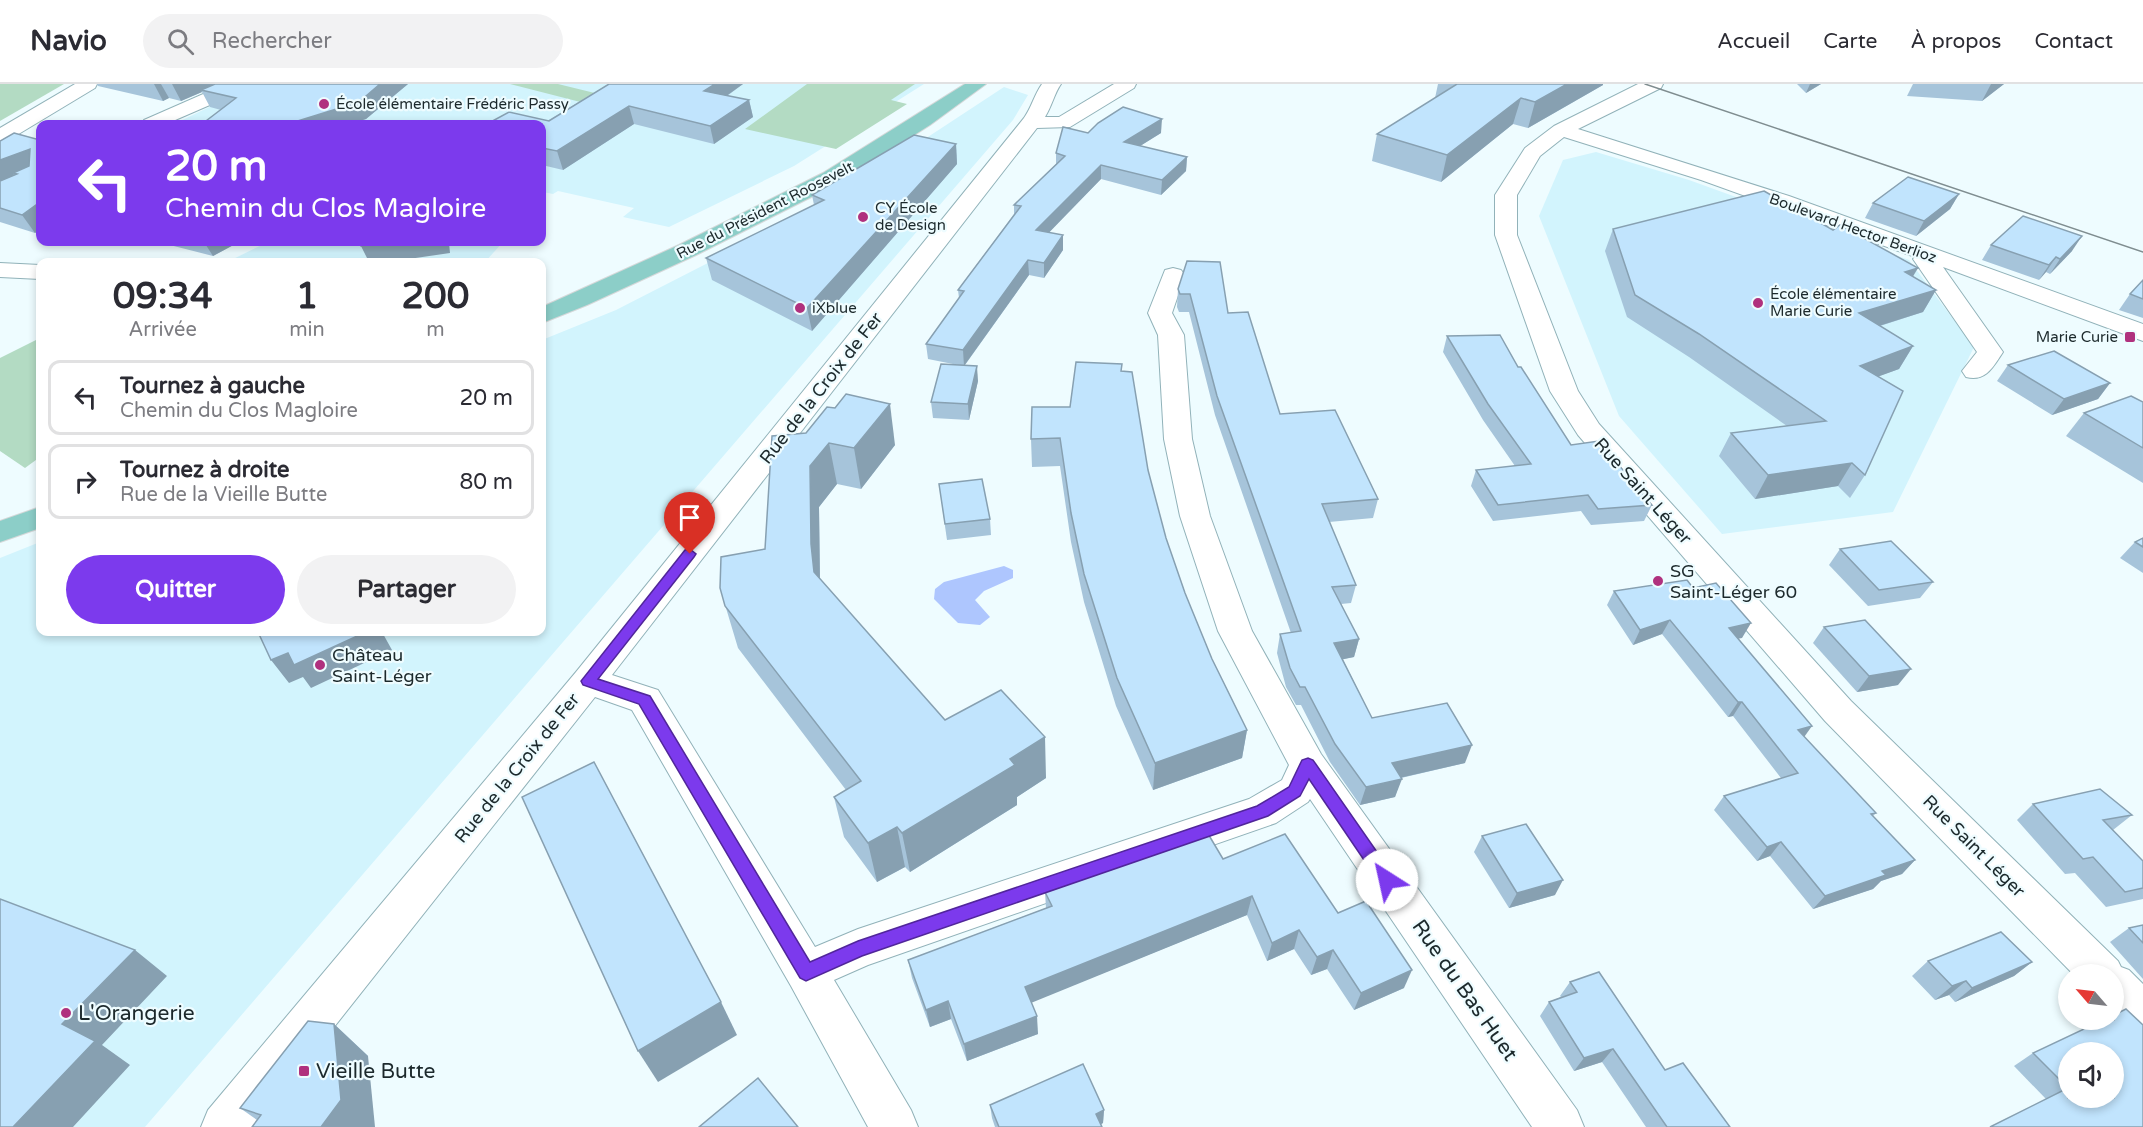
<!DOCTYPE html>
<html lang="fr">
<head>
<meta charset="utf-8">
<style>
  :root { --surface:#fff; --page:#f2f2f3; --text:#2b2b33; --muted:#7c7c81; --line:#e1e1e2; --accent:#7c3aed }
  body { margin:0; font-family:"Varela Round",sans-serif; background:var(--page); color:var(--text); height:100vh; display:flex; flex-direction:column; font-size:22px; white-space:nowrap }
  * { box-sizing:border-box; margin:0 }
  p { font-size:20px; color:var(--muted) }
  .icon { flex:none; width:33px; height:33px; fill:none; stroke:currentColor; stroke-width:2; stroke-linecap:round; stroke-linejoin:round }
  .map { position:relative; flex:1; overflow:hidden }
  .side { position:absolute; left:36px; top:174px; width:510px; height:378px; display:flex; flex-direction:column; background:var(--surface); border-radius:12px; box-shadow:0 3px 9px #0003 }
  .side>* { flex:none }
  .top-card { position:absolute; left:36px; top:36px; width:510px; height:126px; border-radius:12px; box-shadow:0 3px 9px #0003; background:#7c3aed; color:#fff; overflow:hidden }
  .needle { width:39px; rotate:298deg }
  .controls { position:absolute; left:2058px; top:880px; display:grid; gap:12px }
  .controls a { display:grid; place-items:center; width:66px; height:66px; border-radius:50%; background:var(--surface); box-shadow:0 3px 9px #0003; font-size:30px }
  .pin { position:absolute; display:grid; place-items:center; width:51px; height:51px; color:#fff; margin:-62px -26px; border-radius:50% 50% 50% 0; rotate:-45deg; box-shadow:0 0 6px #0007 }
  .pin .icon { rotate:45deg }
  .me { position:absolute; width:66px; margin:-33px; rotate:325deg; stroke-linejoin:round; filter:drop-shadow(0 0 4px #0008) }
  .turn { display:flex; align-items:center; gap:21px; height:126px; padding:0 30px; font-size:27px }
  .turn .icon { width:78px; height:78px; stroke-width:2.5 }
  .turn b { display:block; font-size:42px; line-height:51px }
  .eta { display:flex; justify-content:space-evenly; align-items:center; height:102px; text-align:center }
  .eta b { font-size:36px; font-weight:700; line-height:42px }
  .button { display:flex; gap:12px; margin-top:auto; padding:12px 30px }
  .button a { flex:1; height:69px; border-radius:36px; background:var(--accent); color:#fff; font-size:24px; font-weight:700; line-height:69px; text-align:center }
  .button a+a { background:var(--page); color:var(--text) }
  ul { padding:0; list-style:none }
  li { display:flex; align-items:center; gap:18px; height:75px; margin:0 12px 9px; padding:0 18px; border:3px solid var(--line); border-radius:12px }
  li div { flex:1 }
  li b { display:block; font-size:22px }
  li em { font-style:normal }
  header { display:flex; align-items:center; gap:36px; box-sizing:border-box; height:84px; padding:0 30px; background:var(--surface); border-bottom:2px solid var(--line) }
  header strong { font-size:28px }
  nav { display:flex; gap:33px; margin-inline-start:auto; font-size:21px }
  .search { width:420px; height:54px; background:var(--page); display:flex; align-items:center; gap:15px; box-sizing:border-box; padding:0 21px; border-radius:33px; color:var(--muted); font-size:22px }
  .map>svg:first-child { display:block }
  .built { fill:#d2f4fd }
  .green { fill:#b3dbc3 }
  .water { fill:#aec6fe }
  .lines { fill:none; stroke-linecap:round; stroke-linejoin:round }
  .minor-casing { stroke:#91b2b9; stroke-width:2 }
  .major-casing { stroke:#d6d8d9; stroke-width:2 }
  .minor { fill:#fff; fill-rule:evenodd }
  .major { fill:#8ccec8; fill-rule:evenodd }
  .tram { stroke:#7f8d90; stroke-width:1.5 }
  .wall { fill:#a6c4da }
  .shaded-wall { fill:#87a0b1 }
  .building { fill:#c1e4fd; stroke:#87a0b1; stroke-width:1.5; fill-rule:evenodd }
  .route { fill:#7c3aed; stroke:#51269a; stroke-width:1.5 }
  .poi-dot { fill:#b0317e; stroke:#eefcff; stroke-width:2 }
  .labels { text-anchor:middle; stroke-width:4.5; stroke-linejoin:round; paint-order:stroke }
  .far-poi-label { font-size:15px; fill:#1c292c; stroke:#eefcff; text-anchor:start }
  .far-street-label { font-size:15px; fill:#1c292c; stroke:#eefcff }
  .street-label { font-size:18px; fill:#1c292c; stroke:#eefcff }
  .poi-label { font-size:18px; fill:#1c292c; stroke:#eefcff; text-anchor:start }
  .near-street-label { font-size:21px; fill:#1c292c; stroke:#eefcff }
  .near-poi-label { font-size:21px; fill:#1c292c; stroke:#eefcff; text-anchor:start }
</style>
</head>
<body>
<header>
<strong>Navio</strong>
<div class="search"><svg class="icon" aria-label="search" viewBox="0 0 24 24"><circle cx="10" cy="10" r="6"/><path d="M15 15l6 6"/></svg>Rechercher</div>
<nav><a>Accueil</a><a>Carte</a><a>À propos</a><a>Contact</a></nav>
</header>
<div class="map">
<svg width="2143" height="1043" viewBox="0 0 2143 1043">
  <rect width="100%" height="100%" fill="#eefcff"/>
  <g class="built">
    <path d="M257,0H924L794,82L669,143L623,133L634,124L558,107L553,110L543,108L542,110V40H174Z"/>
    <path d="M1004,3L1028,11L1013,36L145,1043H0V474L40,458V548H542V256L616,226L835,114Z"/>
    <path d="M1596,68L1689,96L1909,176L1974,263L1893,428L1722,450L1619,332L1539,132L1563,76Z"/>
    <path d="M268,158H503L485,178H227Z"/>
  </g>
  <g class="green">
    <path d="M0,0H64L0,37Z"/>
    <path d="M510,0H558L611,13L596,22Z"/>
    <path d="M807,0H915L891,16L907,20L836,65L745,45Z"/>
    <path d="M40,254V373L25,384L0,367V274Z"/>
  </g>
  <path class="water" d="M1004,482L1013,486V494L984,507L975,516L990,533L980,541L958,539L934,515L935,505L944,498Z"/>
  <g class="lines">
    <defs>
      <g id="minor">
        <path d="M75,0H97L95,4L7,57L0,59V44Z"/>
        <path d="M226,0H251L249,4L166,40H141L144,36Z"/>
        <path d="M1042,0H1061C1054,10 1052,22 1045,33H1059L1114,0H1136L1134,4L1070,43L1037,44L612,591L658,606L815,863L858,845L1249,715L1282,696L1289,681L1218,547L1180,432L1164,355L1158,251L1148,229L1165,186L1173,184L1181,186L1185,191L1172,229L1184,251L1192,355L1210,432L1252,547L1321,670L1577,1026L1584,1043H1532L1310,715L1308,718L1276,739L868,881L834,896L911,1026L918,1043H868L791,902L632,626L595,613L255,1043H201L208,1026L576,588L1024,34C1032,23 1034,11 1042,0Z"/>
        <path d="M1638,0H1663L1661,4L1578,45L1789,112L2143,240V257L1943,183L2003,268C1993,283 1986,298 1966,293L1962,287L1977,268L1913,175L1915,173L1701,96L1564,53L1540,72L1517,111V151L1578,307L1599,340L1851,617L2118,877L2121,883L2129,886L2143,900V951L2127,945L2114,931V891H2074L1825,637L1578,351L1550,307L1495,151V111L1525,64L1554,42Z"/>
        <path d="M0,179L40,181V195L0,193Z"/>
      </g>
      <g id="major">
        <path d="M965,0H986L930,41L839,99L696,171L587,221L542,239V223L679,161L823,89Z"/>
        <path d="M40,423V444L0,458V437Z"/>
      </g>
    </defs>
    <use href="#minor" class="minor-casing"/>
    <use href="#major" class="major-casing"/>
    <use href="#minor" class="minor"/>
    <use href="#major" class="major"/>
    <path class="tram" d="M1645,0L2143,168"/>
  </g>
  <g class="wall">
    <path d="M97,0H408L366,35L350,40H202L221,26L210,23L202,8L181,17L169,14L163,17L98,2Z"/>
    <path d="M609,0H743L727,12L749,16L753,33L714,60L634,40L563,86L542,81V40Z"/>
    <path d="M1438,0H1603V1L1528,44L1513,40L1441,98L1372,77L1377,50L1435,14Z"/>
    <path d="M1797,0H1821L1806,9Z"/>
    <path d="M1913,0H2004L1982,17L1907,12Z"/>
    <path d="M1088,49H1161L1140,62L1187,73L1186,87L1161,111L1101,95L1049,148L1063,166L1044,194L1029,191L965,281L978,297L969,336L933,334L931,318L958,281L928,275L926,260L959,214L958,206L1014,130V121L1056,80V69Z"/>
    <path d="M40,56V145L35,149L0,138V57Z"/>
    <path d="M956,60L957,80L812,247L712,196L706,174L814,121L812,111Z"/>
    <path d="M1959,110L1950,125L1916,152L1865,134L1873,119Z"/>
    <path d="M1613,145L1913,193L1936,206L1923,228L1880,242L1913,262L1899,285L1879,292L1865,391L1850,414L1838,402L1755,415L1719,372L1731,349L1787,342L1689,273L1627,233L1605,167Z"/>
    <path d="M158,158H239L213,172Z"/>
    <path d="M1991,161L2072,167L2050,190L2046,188L2039,196L1982,176Z"/>
    <path d="M1187,177L1228,229L1280,330L1378,415L1373,434L1329,438L1356,501L1351,519L1341,520L1359,555L1354,573L1343,575L1372,634L1465,679L1401,694L1395,713L1360,721L1330,678L1301,621H1296L1286,603L1277,569L1280,550L1291,549L1215,331L1189,228H1179L1177,223L1178,205Z"/>
    <path d="M2143,196V234L2119,226L2130,210Z"/>
    <path d="M1447,252L1518,283L1571,361L1652,421L1644,437L1591,441L1581,427L1493,437L1471,402L1476,386L1515,382L1483,336L1443,268Z"/>
    <path d="M2008,281L2110,299L2098,315L2052,331L1997,297Z"/>
    <path d="M1121,287L1166,454L1185,509L1212,575L1247,646L1242,674L1153,706L1116,622L1084,518L1071,458L1060,382L1032,383L1031,355L1070,323Z"/>
    <path d="M2143,318V399L2066,352L2084,329Z"/>
    <path d="M806,349L895,361L861,405L837,400L819,423L820,495L945,636L1046,694L1017,713V721L910,788L905,783L877,798L844,753L834,713L846,706L738,564L720,504L765,465Z"/>
    <path d="M939,400L990,435L991,451L947,456Z"/>
    <path d="M2143,454V489L2120,474L2135,458Z"/>
    <path d="M1840,465L1933,498L1920,514L1868,522L1829,481Z"/>
    <path d="M1693,504L1742,554H1738L1804,653L1876,729L1873,732L1915,776L1902,790L1881,797L1873,805L1813,825L1770,772L1757,777L1714,726L1724,712L1781,694L1733,632L1728,633L1662,550L1633,561L1607,521L1614,507Z"/>
    <path d="M1824,543L1898,601L1857,608L1813,559Z"/>
    <path d="M2033,720L2132,731L2113,746L2143,777V815L2106,823L2075,789L2065,790L2017,736Z"/>
    <path d="M1482,752L1555,811L1509,824L1474,768Z"/>
    <path d="M1223,775L1338,829L1404,904L1354,926L1327,885L1311,891L1294,865L1267,877L1247,831L1031,918L1038,950L967,977L951,935L930,943L912,894L908,876L1046,824L1045,808Z"/>
    <path d="M2143,841V895L2110,858L2129,844Z"/>
    <path d="M1928,877L2032,878L2014,892L1955,918L1949,911L1935,916L1912,892Z"/>
    <path d="M1570,898L1665,986L1730,1043H1646L1602,978L1574,987L1540,932L1549,918L1561,913L1560,912Z"/>
    <path d="M334,940L368,972L257,1036L240,1024Z"/>
    <path d="M2033,969L2143,1043L2046,1015L2014,982Z"/>
    <path d="M990,1021L1104,1026L1103,1039L1101,1040L1102,1043H995L992,1034Z"/>
  </g>
  <g class="shaded-wall">
    <path d="M154,0H161L169,14L163,17Z"/>
    <path d="M172,0H220L201,6L202,8L181,17Z"/>
    <path d="M380,0H408L366,35L350,40H288Z"/>
    <path d="M715,0H743L708,25L704,7Z"/>
    <path d="M1567,0H1603V1L1528,44L1535,18Z"/>
    <path d="M1810,0H1821L1806,9Z"/>
    <path d="M1991,0H2004L1982,17Z"/>
    <path d="M1521,14L1513,40L1441,98L1447,71Z"/>
    <path d="M749,16L753,33L714,60L710,42Z"/>
    <path d="M629,22L634,40L563,86L557,67Z"/>
    <path d="M1162,35L1161,49L1124,72V58Z"/>
    <path d="M956,60L957,80L812,247L807,224Z"/>
    <path d="M30,65L40,81L17,90L13,89L15,93L0,99V76Z"/>
    <path d="M1187,73L1186,87L1161,111L1162,96Z"/>
    <path d="M1101,81V95L1037,161L1036,146Z"/>
    <path d="M1959,110L1950,125L1916,152L1924,137Z"/>
    <path d="M40,118V145L35,149L22,131Z"/>
    <path d="M1063,151V166L1044,194V179Z"/>
    <path d="M2082,152L2072,167L2050,190L2060,175Z"/>
    <path d="M204,158H239L213,172Z"/>
    <path d="M390,158H453L449,159L450,169L388,178H369L361,162Z"/>
    <path d="M2056,173L2046,188L2039,196L2049,181Z"/>
    <path d="M1028,176L1029,191L964,282L963,266Z"/>
    <path d="M1918,184L1905,206V188Z"/>
    <path d="M1936,206L1923,228L1847,252L1859,229Z"/>
    <path d="M1913,262L1899,285L1847,304L1860,282Z"/>
    <path d="M977,282L978,297L969,336L968,320Z"/>
    <path d="M2110,299L2098,315L2052,331L2064,315Z"/>
    <path d="M890,320L895,361L861,405L854,364Z"/>
    <path d="M829,359L837,400L819,423L820,501L814,488L811,460L810,382Z"/>
    <path d="M1852,379L1838,402L1755,415L1768,391Z"/>
    <path d="M1670,536L1662,550L1633,561L1640,546Z"/>
    <path d="M1751,539L1742,554L1721,558L1729,544Z"/>
    <path d="M366,548H382L392,566L311,604L303,593L289,599L271,576L288,569Z"/>
    <path d="M1359,555L1354,573L1330,578L1334,559Z"/>
    <path d="M1911,585L1898,601L1857,608L1869,592Z"/>
    <path d="M1738,618H1742L1733,632L1728,633Z"/>
    <path d="M1812,642L1802,656L1798,646Z"/>
    <path d="M1247,646L1242,674L1153,706L1155,679Z"/>
    <path d="M1045,653L1046,694L1017,713V721L910,788L902,749L1010,675Z"/>
    <path d="M1472,661L1465,679L1386,697L1392,679Z"/>
    <path d="M1402,695L1395,713L1360,721L1366,703Z"/>
    <path d="M897,743L905,783L877,798L868,759Z"/>
    <path d="M1781,758L1770,772L1757,777L1767,763Z"/>
    <path d="M1915,776L1902,790L1881,797L1873,805L1813,825L1825,812L1882,787Z"/>
    <path d="M1563,796L1555,811L1509,824L1517,809Z"/>
    <path d="M1252,812L1247,831L1026,921L1025,903Z"/>
    <path d="M1299,846L1294,865L1267,877L1272,859Z"/>
    <path d="M135,866L167,892L102,961L130,981L73,1043H13L62,940Z"/>
    <path d="M1333,866L1327,885L1311,891L1317,873Z"/>
    <path d="M2032,878L2014,892L1955,918L1972,904Z"/>
    <path d="M1412,886L1404,904L1354,926L1361,909Z"/>
    <path d="M1966,897L1949,911L1935,916L1952,902Z"/>
    <path d="M948,917L951,935L930,943L926,926Z"/>
    <path d="M721,918L737,951L658,998L638,967Z"/>
    <path d="M1037,932L1038,950L967,977L964,960Z"/>
    <path d="M334,940L368,972L375,1043H321Z"/>
    <path d="M1613,965L1602,978L1574,987L1584,974Z"/>
    <path d="M1104,1026L1103,1039L1096,1043V1030Z"/>
  </g>
  <g class="building">
    <path d="M215,0H380L359,18L288,40H202L236,14L201,6Z"/>
    <path d="M609,0H715L704,7L749,16L710,42L629,22L557,67L542,64V40H487L509,28L549,37Z"/>
    <path d="M1457,0H1567L1535,18L1521,14L1447,71L1377,50Z"/>
    <path d="M1123,23L1162,35L1124,58L1187,73L1162,96L1101,81L1036,146L1063,151L1044,179L1028,176L963,266L926,260L964,207L958,206L1021,122L1014,121L1065,72L1056,69L1063,43L1088,49L1098,39Z"/>
    <path d="M14,49L40,56V118L22,131L0,124V97L17,90L13,89L29,82L30,65L0,76V57Z"/>
    <path d="M914,51L956,60L807,224L706,174L824,116L812,111Z"/>
    <path d="M1908,93L1959,110L1924,137L1873,119Z"/>
    <path d="M1764,107L1833,146L1840,141L1918,184L1905,188L1936,206L1859,229L1913,262L1860,282L1903,307L1865,391L1852,379L1768,391L1731,349L1826,337L1699,250L1635,211L1613,145Z"/>
    <path d="M2023,132L2082,152L2060,175L2056,173L2049,181L1991,161Z"/>
    <path d="M360,158H390L361,162Z"/>
    <path d="M1187,177L1220,178L1228,229L1248,228L1280,330L1335,326L1378,415L1322,420L1356,501L1332,503L1359,555L1334,559L1372,634L1447,619L1472,661L1392,679L1402,695L1366,703L1335,660L1305,603H1300L1290,584L1280,550L1301,547L1217,312L1190,210H1180L1178,205Z"/>
    <path d="M2143,196V215L2130,210Z"/>
    <path d="M1500,251L1518,283H1521L1571,361L1599,357L1652,421L1598,425L1588,411L1498,421L1476,386L1531,380L1488,320L1447,252Z"/>
    <path d="M2054,267L2110,299L2064,315L2008,281Z"/>
    <path d="M1076,278L1122,280L1121,287L1132,288L1148,386L1166,454L1185,509L1212,575L1247,646L1155,679L1117,594L1084,490L1071,429L1060,354L1031,355L1032,323H1070Z"/>
    <path d="M941,280L977,282L968,320L931,318Z"/>
    <path d="M846,310L890,320L854,364L829,359L810,382L811,460L814,488L945,636L1001,606L1045,653L1010,675L1015,681L902,749L897,743L868,759L834,713L861,697L725,522L720,504L721,473L765,465L772,352L806,349L827,323L835,324Z"/>
    <path d="M2131,312L2143,318V364L2084,329Z"/>
    <path d="M982,395L990,435L945,440L939,400Z"/>
    <path d="M2143,454V463L2135,458Z"/>
    <path d="M1891,457L1933,498L1879,506L1840,465Z"/>
    <path d="M1687,496L1693,504L1716,499L1751,539L1729,544L1812,642L1798,646L1876,729L1871,730L1915,776L1882,787L1886,791L1825,812L1781,758L1767,763L1724,712L1798,689L1742,618H1738L1670,536L1640,546L1614,507Z"/>
    <path d="M1865,536L1911,585L1869,592L1824,543Z"/>
    <path d="M258,548H366L294,581L288,569L271,576Z"/>
    <path d="M594,678L721,918L638,967L522,713Z"/>
    <path d="M2100,705L2132,731L2103,736L2143,777V804L2125,808L2093,773L2083,775L2033,720Z"/>
    <path d="M1526,740L1563,796L1517,809L1482,752Z"/>
    <path d="M1207,748L1223,775L1285,750L1338,829L1366,817L1412,886L1361,909L1333,866L1317,873L1299,846L1272,859L1252,812L1025,903L1037,932L964,960L948,917L926,926L908,876L1052,822L1045,808Z"/>
    <path d="M0,815L135,866L62,940L95,957L13,1043H0Z"/>
    <path d="M2143,841V859L2129,844Z"/>
    <path d="M2001,848L2032,878L1972,904L1966,897L1952,902L1928,877Z"/>
    <path d="M1599,888L1665,986L1683,979L1730,1043H1667L1613,965L1584,974L1549,918L1577,908L1570,898Z"/>
    <path d="M2126,925L2143,941V1043H1990L2068,1004L2033,969L2103,936H2114V931ZM2068,969H2114V1014H2068Z"/>
    <path d="M308,937L334,940L341,1016L321,1043H252L261,1031L240,1024Z"/>
    <path d="M1083,980L1104,1026L1096,1030L1102,1043H999L990,1021Z"/>
    <path d="M758,994L798,1043H699Z"/>
  </g>
  <path class="route" d="M690,465L696,470L694,473L598,595L650,612L810,878L858,857L1257,722L1289,703L1302,676L1308,674L1313,676L1393,791L1396,796L1393,801L1387,803L1381,801L1309,695L1300,712L1268,732L862,872L806,897L800,894L639,620L583,601L581,597L685,466Z"/>
  <g class="poi-dot">
    <circle cx="324" cy="20" r="6"/>
    <circle cx="863" cy="133" r="6"/>
    <circle cx="1758" cy="219" r="6"/>
    <circle cx="800" cy="224" r="6"/>
    <rect x="2124" y="247" width="12" height="12" rx="3"/>
    <circle cx="1658" cy="497" r="6"/>
    <circle cx="320" cy="581" r="6"/>
    <circle cx="66" cy="929" r="6"/>
    <rect x="298" y="981" width="12" height="12" rx="3"/>
  </g>
  <g class="labels">
    <g class="far-poi-label">
      <text x="336" y="25">École élémentaire Frédéric Passy</text>
      <text x="875" y="129">CY École<tspan x="875" dy="17">de Design</tspan></text>
      <text x="1770" y="215">École élémentaire<tspan x="1770" dy="17">Marie Curie</tspan></text>
      <text x="812" y="229">iXblue</text>
      <text x="2118" y="258" text-anchor="end">Marie Curie</text>
    </g>
    <g class="far-street-label">
      <text transform="translate(765 126) rotate(-27)" y="5">Rue du Président Roosevelt</text>
      <text transform="translate(1853 144) rotate(20)" y="5">Boulevard Hector Berlioz</text>
    </g>
    <g class="street-label">
      <text transform="translate(821 304) rotate(-52)" y="6">Rue de la Croix de Fer</text>
      <text transform="translate(1643 407) rotate(48)" y="6">Rue Saint Léger</text>
      <text transform="translate(517 684) rotate(-51)" y="6">Rue de la Croix de Fer</text>
      <text transform="translate(1974 762) rotate(45)" y="6">Rue Saint Léger</text>
    </g>
    <g class="poi-label">
      <text x="1670" y="493">SG<tspan x="1670" dy="21">Saint-Léger 60</tspan></text>
      <text x="332" y="577">Château<tspan x="332" dy="21">Saint-Léger</tspan></text>
    </g>
    <g class="near-street-label">
      <text transform="translate(1465 906) rotate(55)" y="7">Rue du Bas Huet</text>
    </g>
    <g class="near-poi-label">
      <text x="78" y="936">L'Orangerie</text>
      <text x="316" y="994">Vieille Butte</text>
    </g>
  </g>
</svg>
<div class="controls">
<a><svg class="needle" viewBox="-14 -14 28 28"><path d="M0-13l5 13h-10z" fill="#e53935"/><path d="M0 13l5-13h-10z" fill="#7c7c81"/></svg></a>
<a><svg class="icon" aria-label="sound" viewBox="0 0 24 24"><path d="M4 9h4l5-4v14l-5-4H4zM17 9q2 3 0 6"/></svg></a>
</div>
<div class="pin" style="left:690px;top:470px;background:#d93025"><svg class="icon" aria-label="arrive" viewBox="0 0 24 24"><path d="M6 21V4h12l-3 4 3 4H6"/></svg></div>
<svg class="me" style="left:1387px;top:796px" viewBox="-20 -20 40 40"><circle r="19" fill="#fff"/><path d="M0-13L10 11 0 6-10 11z" fill="#7c3aed"/></svg>
<div class="top-card">
<div class="turn"><svg class="icon" aria-label="left" viewBox="0 0 24 24"><path d="M17 20v-9H6M10 6l-5 5 5 5"/></svg><div><b>20 m</b>Chemin du Clos Magloire</div></div>
</div>
<section class="side">
<div class="eta">
<div><b>09:34</b><p>Arrivée</p></div>
<div><b>1</b><p>min</p></div>
<div><b>200</b><p>m</p></div>
</div>
<ul>
<li><svg class="icon" aria-label="left" viewBox="0 0 24 24"><path d="M17 20v-9H6M10 6l-5 5 5 5"/></svg><div><b>Tournez à gauche</b><p>Chemin du Clos Magloire</p></div><em>20 m</em></li>
<li><svg class="icon" aria-label="right" viewBox="0 0 24 24"><path d="M7 20v-9h11M14 6l5 5-5 5"/></svg><div><b>Tournez à droite</b><p>Rue de la Vieille Butte</p></div><em>80 m</em></li>
</ul>
<div class="button"><a>Quitter</a><a>Partager</a></div>
</section>
</div>
</body>
</html>
